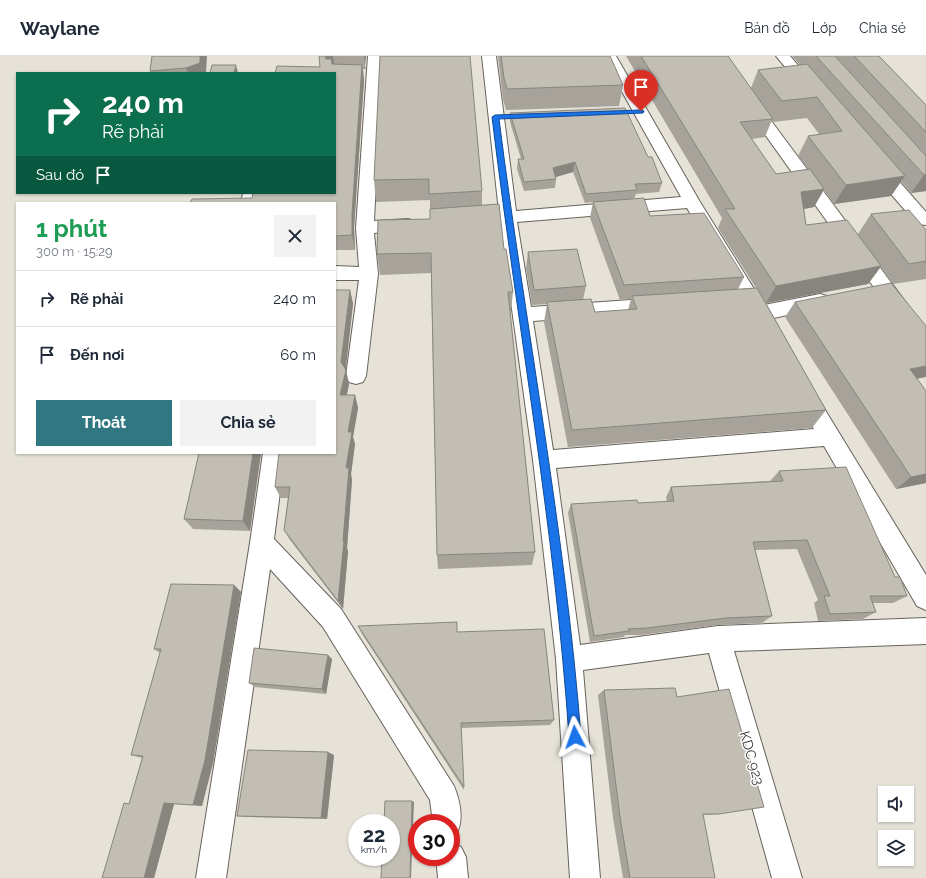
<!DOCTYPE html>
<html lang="vi">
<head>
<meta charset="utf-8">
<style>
  :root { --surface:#fff; --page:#f2f2f3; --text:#1f2937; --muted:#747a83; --line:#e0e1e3; --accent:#307782 }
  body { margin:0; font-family:Raleway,sans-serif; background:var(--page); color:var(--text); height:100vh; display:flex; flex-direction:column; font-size:15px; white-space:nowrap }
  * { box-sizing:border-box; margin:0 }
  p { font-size:13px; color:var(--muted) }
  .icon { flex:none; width:22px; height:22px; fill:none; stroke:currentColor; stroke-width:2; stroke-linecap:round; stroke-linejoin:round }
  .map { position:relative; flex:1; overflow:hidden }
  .sheet { position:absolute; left:16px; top:146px; width:320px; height:252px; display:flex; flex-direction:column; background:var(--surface); border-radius:0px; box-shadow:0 1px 3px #0004 }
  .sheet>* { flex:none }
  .guide { position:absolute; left:16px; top:16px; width:320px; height:122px; border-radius:0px; box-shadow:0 1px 3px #0004; background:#0b6e4f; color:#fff; overflow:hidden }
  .tools { position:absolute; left:878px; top:730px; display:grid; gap:8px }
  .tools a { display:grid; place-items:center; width:36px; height:36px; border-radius:0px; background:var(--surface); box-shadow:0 1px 3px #0004; font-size:20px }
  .speed { position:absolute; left:348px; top:758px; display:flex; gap:8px; font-size:20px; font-weight:700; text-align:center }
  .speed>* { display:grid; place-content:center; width:52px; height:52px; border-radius:50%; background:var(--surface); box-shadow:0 1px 3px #0004; line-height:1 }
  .speed small { font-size:10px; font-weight:400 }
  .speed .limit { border:6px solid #d22; background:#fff; color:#111 }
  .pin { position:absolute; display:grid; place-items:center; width:34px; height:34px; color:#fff; margin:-41px -17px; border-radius:50% 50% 50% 0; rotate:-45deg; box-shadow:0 0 4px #0007 }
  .pin .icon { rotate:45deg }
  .me { position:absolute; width:44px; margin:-22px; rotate:356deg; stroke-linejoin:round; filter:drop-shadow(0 0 3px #0008) }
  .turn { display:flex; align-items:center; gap:14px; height:84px; padding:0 20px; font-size:18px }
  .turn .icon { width:52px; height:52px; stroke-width:2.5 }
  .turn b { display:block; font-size:28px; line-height:34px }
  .then { display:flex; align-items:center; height:38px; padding:0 20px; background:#0003; gap:8px; font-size:15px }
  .round { display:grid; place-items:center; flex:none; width:42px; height:42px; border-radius:0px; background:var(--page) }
  .head { display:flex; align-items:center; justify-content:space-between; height:68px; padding:0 20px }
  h1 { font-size:24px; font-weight:700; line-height:30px; color:#1e9e55 }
  .button { display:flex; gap:8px; margin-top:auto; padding:8px 20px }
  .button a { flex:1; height:46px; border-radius:0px; background:var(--accent); color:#fff; font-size:16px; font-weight:700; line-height:46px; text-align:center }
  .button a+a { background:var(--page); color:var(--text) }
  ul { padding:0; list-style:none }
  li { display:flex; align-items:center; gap:12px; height:56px; padding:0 20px; border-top:1px solid var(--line) }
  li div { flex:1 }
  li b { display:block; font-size:15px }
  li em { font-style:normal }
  header { display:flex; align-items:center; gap:24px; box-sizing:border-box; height:56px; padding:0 20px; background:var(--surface); border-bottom:1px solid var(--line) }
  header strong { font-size:19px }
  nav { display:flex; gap:22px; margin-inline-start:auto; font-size:14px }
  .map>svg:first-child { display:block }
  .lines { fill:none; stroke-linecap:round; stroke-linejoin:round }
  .minor-casing { stroke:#67635b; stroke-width:2 }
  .minor { fill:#fff; fill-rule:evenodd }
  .wall { fill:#a7a39b; fill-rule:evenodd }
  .shaded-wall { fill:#88857e }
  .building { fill:#c2beb4; stroke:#88857e }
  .route { fill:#1a73e8; stroke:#114b97 }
  .labels { text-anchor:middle; stroke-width:3; stroke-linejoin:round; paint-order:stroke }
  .near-street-label { font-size:14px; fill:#3c3a36; stroke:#fff }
</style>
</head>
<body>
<header>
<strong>Waylane</strong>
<nav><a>Bản đồ</a><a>Lớp</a><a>Chia sẻ</a></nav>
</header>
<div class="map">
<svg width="926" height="822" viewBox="0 0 926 822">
  <rect width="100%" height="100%" fill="#e6e2d8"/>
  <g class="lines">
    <defs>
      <g id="minor">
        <path d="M368,0H382L374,165L408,163L414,165L417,169L414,173L374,177L378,218L366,320L363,326L356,328L349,326L346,320L359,224H335V210L359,211L356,172Z"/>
        <path d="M482,0H496L516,155L681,141L602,0H616L700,146L764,249L820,238L827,240L829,245L827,250L820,252L760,265L753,263L687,152L517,166L531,251L659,242L666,244L668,249L666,254L659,256L533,265L553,394L814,373L794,337L797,331L804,329L811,331L926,519V554L917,550L824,390L556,412L580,589L718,570L926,562V588L734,595L802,822H772L709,597L583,614L600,822H570L556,603L533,404L500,167L488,166L485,162L488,158L499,156Z"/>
        <path d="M709,0H723L907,248L909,253L907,258L900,260L893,258Z"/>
        <path d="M776,0H790L816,30L818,33L816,36L811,37L806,36Z"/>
        <path d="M877,106L883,107L926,156V169L917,168L871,115L869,111L871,107Z"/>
        <path d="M243,137H259L257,147H241Z"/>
        <path d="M263,397H285L274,483L341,553L454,730C460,745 464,762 457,777L451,780V767H433L430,744L323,571L270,513L226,822H196L250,487Z"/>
        <path d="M451,786L461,791L466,801L468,822H438L436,801H451Z"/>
      </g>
    </defs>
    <use href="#minor" class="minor-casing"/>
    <use href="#minor" class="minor"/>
  </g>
  <g class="wall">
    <path d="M152,0L206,17H151L150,15Z"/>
    <path d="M319,0H366L365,9L366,13H363L364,24L354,172L355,194H335V147L252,142L320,11Z"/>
    <path d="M380,0L482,135V149L504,193L513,236L511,255L510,256L535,496L532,509L438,513L437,499L431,217L380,219L377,198L430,163V144L376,146L374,124Z"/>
    <path d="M498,0H610L623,29L619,50L506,54L503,43Z"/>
    <path d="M626,0H728L751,32L758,14L800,9L792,0H879L926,49V135L911,137L901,125L891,140L834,148L824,134L814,151L804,153L806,169L858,178L871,158L926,174V223L893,228L881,211L868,228L766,247L826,354L812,372L568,391L544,266L547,248L532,249L526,212L528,196L586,230L583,244L595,256L628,254L631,243L620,244L590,162L593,146L585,147L573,116L556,121V123L555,132L524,135L517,113L518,103H521L510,66V57L648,101L662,127L659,136L636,138L634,143L650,160L744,221L738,233L756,232L718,172L722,162ZM807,62L819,78L808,80L798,100L808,113L776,118L752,83L765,81L772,64L773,66Z"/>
    <path d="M350,234L353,248L345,313L349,328L347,339H355L358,352L353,381L355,388L351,418L352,424L347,492L348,495L343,553L290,484L284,474L288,442H281L275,431Z"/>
    <path d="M795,246L917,323L926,427L896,433L785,261Z"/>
    <path d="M199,397H261L250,475L193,473L184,463Z"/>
    <path d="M779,415L895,521L907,540L893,547H873L876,556L863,563L818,565L814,547L818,544L797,493L755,494L772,560L762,567L718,569L641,579H625L624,581L590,586L568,457L571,448L638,447L667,446L666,441L671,431L770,425Z"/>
    <path d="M234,529L241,536L213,707L202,750L174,748L154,822L129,748L142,702L131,699L160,597L154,593Z"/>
    <path d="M358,570L457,576L554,664L550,669L461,672L464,734L362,578Z"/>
    <path d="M332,603L326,638L255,631L249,627Z"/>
    <path d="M604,634L677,641L719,758L703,759L715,822H623L613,762L598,639Z"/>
    <path d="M334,699L327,763L247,761L237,760Z"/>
  </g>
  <g class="shaded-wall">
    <path d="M200,0H207L206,17H188L186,12Z"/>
    <path d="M327,0H333L335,12L325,1Z"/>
    <path d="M364,0H366L365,9Z"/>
    <path d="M236,9L238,17H234Z"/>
    <path d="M362,9L364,24L354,172L355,194L352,179V157Z"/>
    <path d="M575,106L573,116L552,122L553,112Z"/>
    <path d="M924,119H926V135L911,137Z"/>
    <path d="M905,120L891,140L834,148L846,129Z"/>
    <path d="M824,133L814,151L792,155L801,136Z"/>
    <path d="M881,210L868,228L766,247L776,230Z"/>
    <path d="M350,234L353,248L345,320L341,306Z"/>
    <path d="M926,310V321L896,327L910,313Z"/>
    <path d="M346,314L349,328L344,351L340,339Z"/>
    <path d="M355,339L358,352L353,381L355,388L351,418L352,424L347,492L348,495L343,553L338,545L343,485L348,376Z"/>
    <path d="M253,397H261L250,475L243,465Z"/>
    <path d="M926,418V427L896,433L911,421Z"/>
    <path d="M234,529L241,536L213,707L202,750L193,749Z"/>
    <path d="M328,599L332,603L326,638L322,633Z"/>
    <path d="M328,696L334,699L327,763L321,762Z"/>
    <path d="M412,745L414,746L411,822H410Z"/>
    <path d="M164,747L174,748L154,822H144Z"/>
  </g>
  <g class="building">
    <path d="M152,0H200V7L186,12L150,15Z"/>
    <path d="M319,0H327L325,1L326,3H331L332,8L362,9L352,157V179L335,180V147H190L192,143L252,142L253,137H335V17H275L277,10L320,11Z"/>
    <path d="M380,0H470L482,135L429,138V123L374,124Z"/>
    <path d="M501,0H610L623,29L507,33L504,22Z"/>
    <path d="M641,0H728L773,63L740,66L776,118L810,113L824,133L801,136L806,169L847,164L881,210L776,230L725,153H735Z"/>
    <path d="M816,0H835L926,100V119H924Z"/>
    <path d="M854,0H879L926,49V76Z"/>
    <path d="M807,8L905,120L846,129L808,80L842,75L817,41L782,45L758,14Z"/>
    <path d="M212,9H236L234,17H210Z"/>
    <path d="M625,52L648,101H652L662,127L635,128L637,134L586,138L575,106L553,112L556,123L524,126L518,103H524L510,57Z"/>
    <path d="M644,142L650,160L704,157L744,221L624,229L593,146Z"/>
    <path d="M499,148L504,193H506L513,236H508L535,496L437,499L431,197L377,198L378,164L430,163V153Z"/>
    <path d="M909,154L926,174V205L909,208L871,158Z"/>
    <path d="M577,193L586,230L534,234L528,196Z"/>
    <path d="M891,227L926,270V310L910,313L926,335V418L911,421L795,246Z"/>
    <path d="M757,232L826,354L572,374L547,246L591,243L595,256L637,253L632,240Z"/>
    <path d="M335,234H350L341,306L346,314L340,339H355L348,376H352L346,412H349L343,485H344L338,545L284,474L290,431H275L279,397H335Z"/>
    <path d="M199,397H253L243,465L184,463Z"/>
    <path d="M846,411L895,521H900L907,540H870L876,556L830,558L824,540H830L807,484L753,486L772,560L726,562L647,572L628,573L629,575L594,580L571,448L637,444L638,447L674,445L671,431L783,425L779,415Z"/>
    <path d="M171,528L234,529L205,704L193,749L164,747L144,822H102L124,747L129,748L143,700L131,699L161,593H154Z"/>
    <path d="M457,566V576L544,573L554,664L461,667L464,731L358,570Z"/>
    <path d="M254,592L328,599L322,633L249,627Z"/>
    <path d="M675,632L677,641L729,633L764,751L719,758H703L715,822H630L620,761L604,634Z"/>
    <path d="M248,694L328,696L321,762L237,760Z"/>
    <path d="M385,745H412L410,822H381L382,801H391V767H384Z"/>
  </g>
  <path class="route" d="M641,54L644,55L643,57L499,63C525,269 565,474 581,681L579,685L575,687L571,685L569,681C555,473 517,268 492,61L495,59Z"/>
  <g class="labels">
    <g class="near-street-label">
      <text transform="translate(752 702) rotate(74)" y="5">KDC 923</text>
    </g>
  </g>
</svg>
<div class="tools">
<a><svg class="icon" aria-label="sound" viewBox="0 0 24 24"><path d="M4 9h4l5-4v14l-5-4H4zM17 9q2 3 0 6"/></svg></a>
<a><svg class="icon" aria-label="layers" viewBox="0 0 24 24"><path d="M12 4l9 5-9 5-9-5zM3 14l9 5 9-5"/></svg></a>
</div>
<div class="speed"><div>22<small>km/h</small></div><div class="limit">30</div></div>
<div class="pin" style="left:641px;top:55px;background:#d93025"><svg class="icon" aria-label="arrive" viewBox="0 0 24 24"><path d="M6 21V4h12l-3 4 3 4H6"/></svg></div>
<svg class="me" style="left:575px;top:681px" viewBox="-20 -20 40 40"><path d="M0-17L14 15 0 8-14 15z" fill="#1a73e8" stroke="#fff" stroke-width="4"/></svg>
<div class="guide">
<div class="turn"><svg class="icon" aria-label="right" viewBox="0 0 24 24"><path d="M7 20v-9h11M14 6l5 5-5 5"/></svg><div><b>240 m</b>Rẽ phải</div></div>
<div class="then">Sau đó<svg class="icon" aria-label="arrive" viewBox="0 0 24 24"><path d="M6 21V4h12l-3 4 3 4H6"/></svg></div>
</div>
<section class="sheet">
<div class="head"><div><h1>1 phút</h1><p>300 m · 15:29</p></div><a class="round"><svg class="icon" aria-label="close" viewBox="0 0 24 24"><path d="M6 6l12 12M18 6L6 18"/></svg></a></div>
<ul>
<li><svg class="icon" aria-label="right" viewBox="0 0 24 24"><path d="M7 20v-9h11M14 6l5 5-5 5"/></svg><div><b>Rẽ phải</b></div><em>240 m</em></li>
<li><svg class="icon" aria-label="arrive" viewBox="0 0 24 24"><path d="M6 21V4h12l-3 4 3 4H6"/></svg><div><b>Đến nơi</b></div><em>60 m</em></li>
</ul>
<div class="button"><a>Thoát</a><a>Chia sẻ</a></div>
</section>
</div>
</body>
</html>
